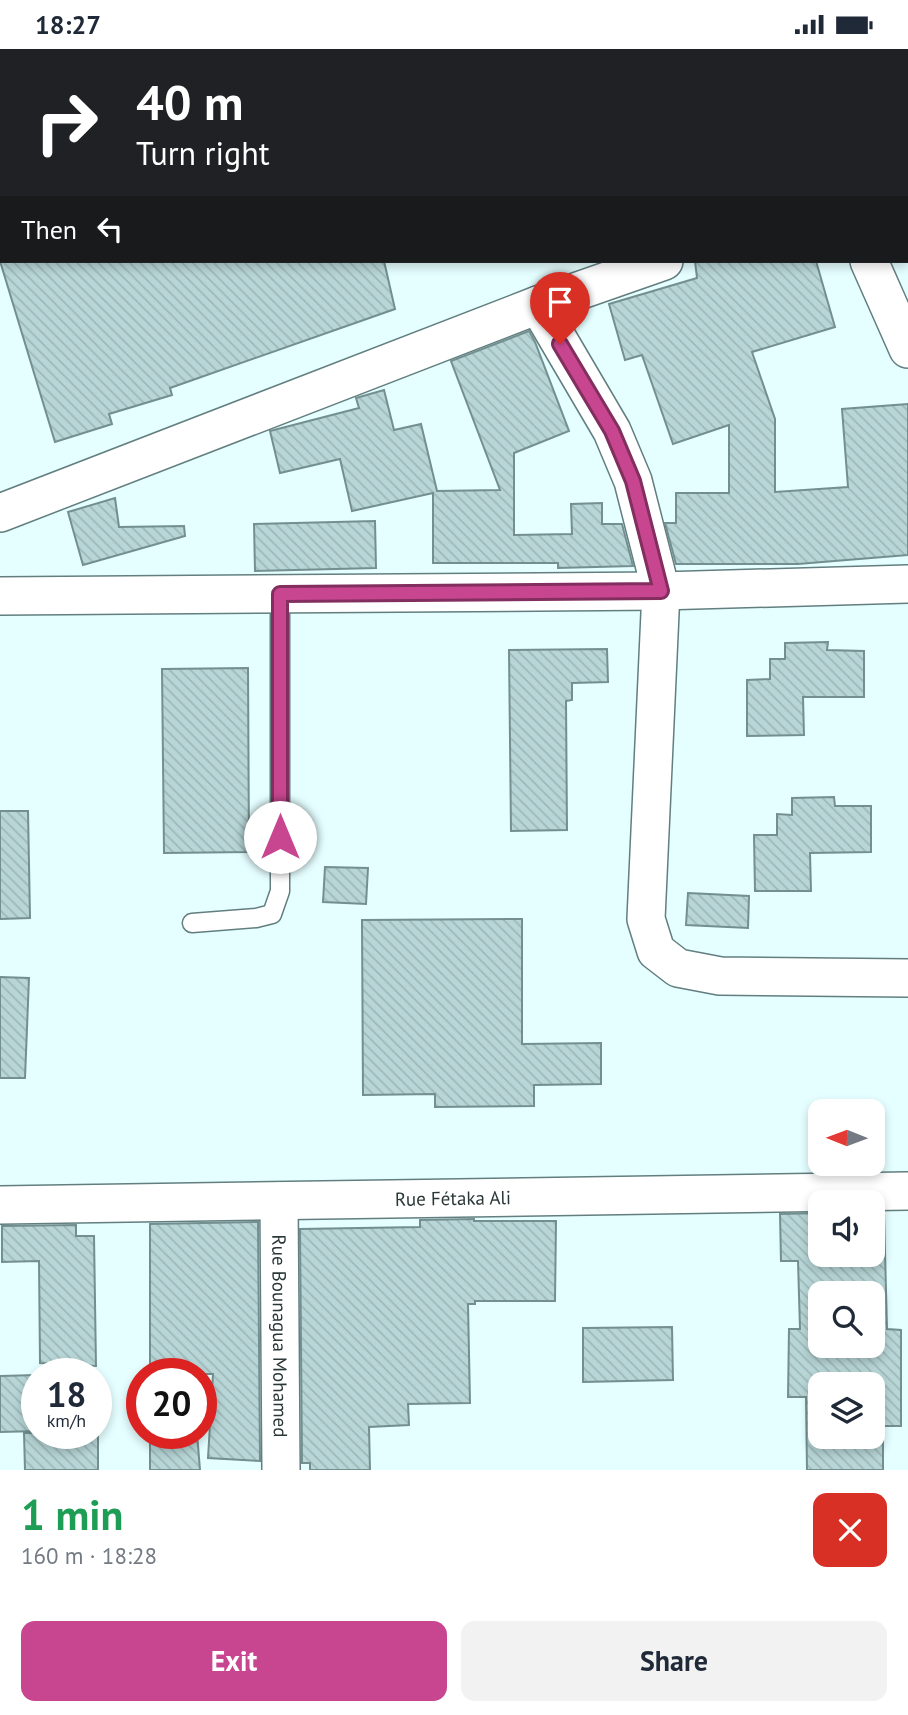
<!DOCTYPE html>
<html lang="en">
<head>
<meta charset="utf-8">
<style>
  :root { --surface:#fff; --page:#f2f2f3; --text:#1f2937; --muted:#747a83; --accent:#c84690 }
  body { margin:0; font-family:"PT Sans",sans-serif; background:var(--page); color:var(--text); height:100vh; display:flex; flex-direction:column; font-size:26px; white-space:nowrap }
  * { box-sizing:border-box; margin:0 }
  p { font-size:23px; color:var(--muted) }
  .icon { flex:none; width:38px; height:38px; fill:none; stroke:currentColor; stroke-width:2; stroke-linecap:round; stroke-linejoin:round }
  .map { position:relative; height:1421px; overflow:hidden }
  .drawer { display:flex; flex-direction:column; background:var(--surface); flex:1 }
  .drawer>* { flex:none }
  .top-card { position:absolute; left:0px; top:0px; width:908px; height:214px; box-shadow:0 4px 10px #0003; background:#202124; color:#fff; overflow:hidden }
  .needle { width:46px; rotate:271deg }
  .fabs { position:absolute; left:808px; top:1050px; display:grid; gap:14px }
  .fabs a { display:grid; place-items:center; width:77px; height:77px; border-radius:14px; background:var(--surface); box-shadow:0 4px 10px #0003; font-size:35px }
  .speed { position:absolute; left:21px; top:1309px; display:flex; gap:14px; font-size:35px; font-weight:700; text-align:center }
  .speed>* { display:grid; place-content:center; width:91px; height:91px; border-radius:50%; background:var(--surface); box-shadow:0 4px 10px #0003; line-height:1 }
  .speed small { font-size:18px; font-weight:400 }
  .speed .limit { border:10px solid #d22; background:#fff; color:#111 }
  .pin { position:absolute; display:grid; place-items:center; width:60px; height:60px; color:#fff; margin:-72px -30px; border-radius:50% 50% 50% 0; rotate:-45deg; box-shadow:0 0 7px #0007 }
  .pin .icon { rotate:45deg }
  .me { position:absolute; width:77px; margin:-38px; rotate:0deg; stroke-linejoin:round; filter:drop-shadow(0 0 5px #0008) }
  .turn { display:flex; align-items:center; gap:24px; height:147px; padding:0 21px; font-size:32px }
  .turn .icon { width:91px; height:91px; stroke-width:2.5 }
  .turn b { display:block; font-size:49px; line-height:60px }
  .then { display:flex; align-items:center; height:66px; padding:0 21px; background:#0003; gap:14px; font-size:26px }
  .round { display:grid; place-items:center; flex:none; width:74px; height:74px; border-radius:14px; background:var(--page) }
  .summary { display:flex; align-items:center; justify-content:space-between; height:119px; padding:0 21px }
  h1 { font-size:42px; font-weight:600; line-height:52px; color:#1e9e55 }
  .action { display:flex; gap:14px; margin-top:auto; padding:14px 21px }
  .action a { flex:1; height:80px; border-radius:14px; background:var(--accent); color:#fff; font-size:28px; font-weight:600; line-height:80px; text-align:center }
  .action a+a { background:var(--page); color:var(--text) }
  .status { display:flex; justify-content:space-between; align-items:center; height:49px; padding:0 35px; background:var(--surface); direction:ltr }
  .status svg { height:19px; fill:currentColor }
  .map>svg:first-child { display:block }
  .building { fill:url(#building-back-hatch); stroke:#738f90; stroke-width:2; fill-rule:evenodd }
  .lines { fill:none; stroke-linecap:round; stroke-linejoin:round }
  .service-casing { stroke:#627e7f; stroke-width:21 }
  .minor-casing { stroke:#627e7f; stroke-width:40 }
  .service { stroke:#fff; stroke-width:18 }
  .minor { stroke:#fff; stroke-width:37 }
  .route-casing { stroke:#822e5e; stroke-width:18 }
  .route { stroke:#c84690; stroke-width:12 }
  .labels { text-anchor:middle; stroke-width:5; stroke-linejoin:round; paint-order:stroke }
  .street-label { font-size:19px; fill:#2b3737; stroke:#e5feff }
</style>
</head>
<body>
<div class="status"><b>18:27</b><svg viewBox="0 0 49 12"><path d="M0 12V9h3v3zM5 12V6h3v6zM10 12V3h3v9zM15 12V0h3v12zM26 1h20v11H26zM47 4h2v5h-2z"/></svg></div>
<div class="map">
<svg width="908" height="1421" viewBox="0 0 908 1421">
  <defs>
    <pattern id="building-back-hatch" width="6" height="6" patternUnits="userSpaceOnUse" patternTransform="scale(1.75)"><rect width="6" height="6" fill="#b8d6d7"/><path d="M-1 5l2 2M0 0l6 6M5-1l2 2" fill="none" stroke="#9eb8b9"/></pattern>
  </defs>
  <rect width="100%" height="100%" fill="#e5feff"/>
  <g class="building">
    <path d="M0,212H384L395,260L170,339L172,346L109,365L112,375L55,393Z"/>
    <path d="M695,212H816L835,278L752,303L775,370V443L848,438L842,360L908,355V506L798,515H676L665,474H676V444H729V376L673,395L642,306L625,311L609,255L697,229Z"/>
    <path d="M529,282L535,293L569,382L514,404V486L572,485L571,455L602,454V475H622L633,517L558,519V514H433V444L352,462L340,410L280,424L270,382L359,359L356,349L384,341L394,381L421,375L437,442L500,441L451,312Z"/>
    <path d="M115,449L119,478L184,477L185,487L83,516L68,463Z"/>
    <path d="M375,472L376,519L255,522L254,475Z"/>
    <path d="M828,593L827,601L864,602V648H803L804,686L747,687V631L770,630V610H785V594Z"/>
    <path d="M607,600L608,633L572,634V651L566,652L567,781L511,782L509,601Z"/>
    <path d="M248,619L249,803L164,804L162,620Z"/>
    <path d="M834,748L835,757H871V803L810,804L811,842H755L754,786H777V765L792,766V749Z"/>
    <path d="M0,762H28L30,869L0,870Z"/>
    <path d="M325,818L368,819L366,855L323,853Z"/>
    <path d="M688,844L749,847L748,879L686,876Z"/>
    <path d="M522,870V995L601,994V1035L534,1036V1057L435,1058V1045L363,1046L362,871Z"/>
    <path d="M0,928L29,929L25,1029H0Z"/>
    <path d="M884,1163L887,1280L901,1281V1377H883V1421H807L806,1348H788L789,1280H800L798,1212H781L780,1165L821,1164V1206H873V1164ZM821,1244H873V1297H821ZM821,1335H873V1388H821Z"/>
    <path d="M474,1170V1172H556L555,1252H475V1255H468L470,1354L408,1355L409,1376L369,1378L370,1421H310V1414H302L300,1180L420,1178V1171Z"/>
    <path d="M258,1173L260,1412L208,1409L213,1325H150V1175Z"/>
    <path d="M76,1176V1187H94L96,1317L40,1314L39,1212L2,1213V1177Z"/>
    <path d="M672,1278L673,1331L583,1333V1279Z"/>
    <path d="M37,1326V1382L0,1383V1327Z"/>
    <path d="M24,1384H98V1421H25Z"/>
    <path d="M150,1384H197L200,1421H150Z"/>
  </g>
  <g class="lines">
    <defs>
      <path id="service" d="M192,874L256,869L272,865L280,842V545"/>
      <g id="minor">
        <path d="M906,28H908"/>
        <path d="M906,75H908"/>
        <path d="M869,212L908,300"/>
        <path d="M538,256L612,382L633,432L661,542L646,870L656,902L678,919L720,927L908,929"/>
        <path d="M0,464L538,256L664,212"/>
        <path d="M0,547L661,542L908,535"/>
        <path id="s1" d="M279,1152L281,1421"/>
        <path id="s2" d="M0,1156L908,1142"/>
      </g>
    </defs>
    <use href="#service" class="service-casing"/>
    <use href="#minor" class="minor-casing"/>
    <use href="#service" class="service"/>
    <use href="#minor" class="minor"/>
  </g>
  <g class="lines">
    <defs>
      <path id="route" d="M280,788V545L661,542L633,432L612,382L560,295"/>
    </defs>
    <use href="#route" class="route-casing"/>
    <use href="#route" class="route"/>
  </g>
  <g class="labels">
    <g class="street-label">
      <text dy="7" stroke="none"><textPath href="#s2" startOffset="453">Rue Fétaka Ali</textPath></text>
      <text dy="7" stroke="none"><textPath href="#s1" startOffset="135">Rue Bounagua Mohamed</textPath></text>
    </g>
  </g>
</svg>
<div class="fabs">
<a><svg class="needle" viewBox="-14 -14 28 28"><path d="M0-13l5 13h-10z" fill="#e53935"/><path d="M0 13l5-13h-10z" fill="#747a83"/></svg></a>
<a><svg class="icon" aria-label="sound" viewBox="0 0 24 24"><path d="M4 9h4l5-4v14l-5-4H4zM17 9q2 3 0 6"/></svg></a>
<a><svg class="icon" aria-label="search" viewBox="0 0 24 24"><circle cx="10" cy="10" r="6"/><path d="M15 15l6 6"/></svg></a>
<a><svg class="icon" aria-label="layers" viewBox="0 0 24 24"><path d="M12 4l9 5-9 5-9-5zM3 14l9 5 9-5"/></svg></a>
</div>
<div class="speed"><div>18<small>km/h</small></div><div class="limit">20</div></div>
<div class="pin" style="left:560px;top:295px;background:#d93025"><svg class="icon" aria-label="arrive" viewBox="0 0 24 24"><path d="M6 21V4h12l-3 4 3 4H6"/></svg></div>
<svg class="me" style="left:280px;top:788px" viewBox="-20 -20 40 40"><circle r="19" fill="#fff"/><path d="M0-13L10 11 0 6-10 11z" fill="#c84690"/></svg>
<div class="top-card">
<div class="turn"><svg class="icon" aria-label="right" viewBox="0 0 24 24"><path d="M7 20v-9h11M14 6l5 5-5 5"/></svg><div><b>40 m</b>Turn right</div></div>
<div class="then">Then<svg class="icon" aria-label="left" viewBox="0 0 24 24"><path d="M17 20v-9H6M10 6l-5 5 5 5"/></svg></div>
</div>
</div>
<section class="drawer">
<div class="summary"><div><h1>1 min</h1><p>160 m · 18:28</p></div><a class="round" style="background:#d93025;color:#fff"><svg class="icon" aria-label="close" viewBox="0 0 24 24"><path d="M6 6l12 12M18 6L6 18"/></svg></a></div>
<div class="action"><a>Exit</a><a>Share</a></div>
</section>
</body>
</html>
